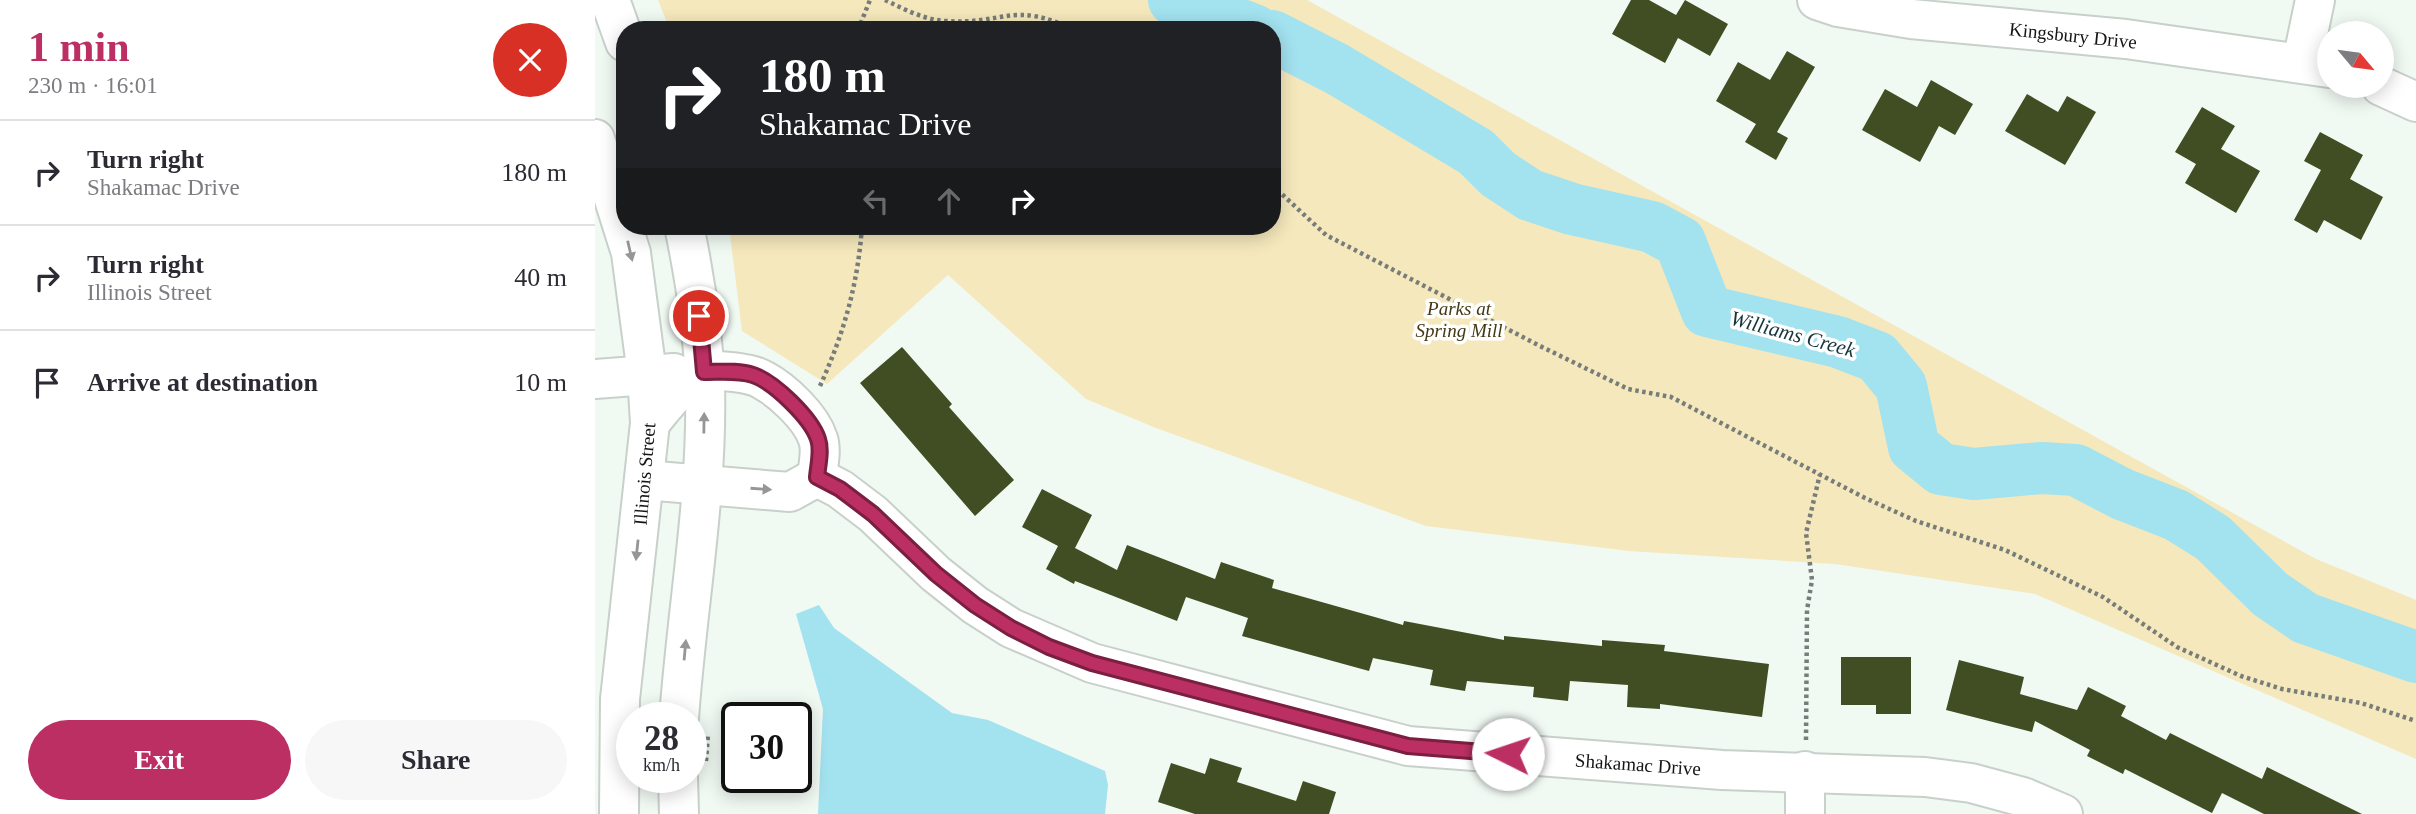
<!DOCTYPE html>
<html lang="en">
<head>
<meta charset="utf-8">
<style>
  :root { --surface:#fff; --page:#f7f7f7; --text:#2b2b33; --muted:#7c7c81; --line:#e1e1e2; --accent:#bc2f63 }
  body { margin:0; font-family:Georgia,serif; background:var(--page); color:var(--text); height:100vh; display:flex; flex-direction:column; font-size:26px; white-space:nowrap }
  * { box-sizing:border-box; margin:0 }
  p { font-size:23px; color:var(--muted) }
  .icon { flex:none; width:38px; height:38px; fill:none; stroke:currentColor; stroke-width:2; stroke-linecap:round; stroke-linejoin:round }
  .map { position:relative; flex:1; overflow:hidden }
  .drawer { display:flex; flex-direction:column; background:var(--surface); width:595px }
  .drawer>* { flex:none }
  .guide { position:absolute; left:21px; top:21px; width:665px; height:214px; border-radius:28px; box-shadow:0 4px 18px #0003; background:#202124; color:#fff; overflow:hidden }
  .needle { width:46px; rotate:119deg }
  .tools { position:absolute; left:1722px; top:21px; display:grid; gap:14px }
  .tools a { display:grid; place-items:center; width:77px; height:77px; border-radius:50%; background:var(--surface); box-shadow:0 4px 18px #0003; font-size:35px }
  .speed { position:absolute; left:21px; top:702px; display:flex; gap:14px; font-size:35px; font-weight:700; text-align:center }
  .speed>* { display:grid; place-content:center; width:91px; height:91px; border-radius:50%; background:var(--surface); box-shadow:0 4px 18px #0003; line-height:1 }
  .speed small { font-size:18px; font-weight:400 }
  .speed .limit { border:4px solid #111; border-radius:10px; background:#fff; color:#111 }
  .pin { position:absolute; display:grid; place-items:center; width:60px; height:60px; color:#fff; margin:-30px; border:4px solid #fff; border-radius:50%; box-shadow:0 2px 7px #0007 }
  .me { position:absolute; width:77px; margin:-38px; rotate:274deg; stroke-linejoin:round; filter:drop-shadow(0 0 5px #0008) }
  .turn { display:flex; align-items:center; gap:24px; height:147px; padding:0 28px; font-size:32px }
  .turn .icon { width:91px; height:91px; stroke-width:2.5 }
  .turn b { display:block; font-size:49px; line-height:60px }
  .lanes { display:flex; align-items:center; height:66px; padding:0 28px; background:#0003; justify-content:center; gap:35px; direction:ltr }
  .lanes .off { opacity:.35 }
  .round { display:grid; place-items:center; flex:none; width:74px; height:74px; border-radius:37px; background:var(--page) }
  .summary { display:flex; align-items:center; justify-content:space-between; height:119px; padding:0 28px }
  h1 { font-size:42px; font-weight:600; line-height:52px; color:var(--accent) }
  .action { display:flex; gap:14px; margin-top:auto; padding:14px 28px }
  .action a { flex:1; height:80px; border-radius:42px; background:var(--accent); color:#fff; font-size:28px; font-weight:600; line-height:80px; text-align:center }
  .action a+a { background:var(--page); color:var(--text) }
  ul { padding:0; list-style:none }
  li { display:flex; align-items:center; gap:21px; height:105px; padding:0 28px; border-top:2px solid var(--line) }
  li div { flex:1 }
  li b { display:block; font-size:26px }
  li em { font-style:normal }
  main { display:flex; flex:1; min-height:0 }
  .map>svg:first-child { display:block }
  .green { fill:#f5e8bc }
  .water { fill:#a3e2ef }
  .lines { fill:none; stroke-linecap:round; stroke-linejoin:round }
  .river { stroke:#a3e2ef; stroke-width:52 }
  .building { fill:#414d23 }
  .minor-casing { stroke:#c8d0ca; stroke-width:42 }
  .path { stroke:#787d79; stroke-width:4.5; stroke-dasharray:3.5 3.5; stroke-linecap:butt }
  .minor { stroke:#fff; stroke-width:38 }
  .oneway { fill:#959695 }
  .route-casing { stroke:#7a1f40; stroke-width:18 }
  .route { stroke:#bc2f63; stroke-width:12 }
  .labels { text-anchor:middle; stroke-width:7; stroke-linejoin:round; paint-order:stroke }
  .street-label { font-size:19px; fill:#141614; stroke:#fff }
  .park-label { font-size:19px; font-style:italic; fill:#443812; stroke:#fff }
  .water-label { font-size:21px; font-style:italic; fill:#17363c; stroke:#fff }
</style>
</head>
<body>
<main>
<section class="drawer">
<div class="summary"><div><h1>1 min</h1><p>230 m · 16:01</p></div><a class="round" style="background:#d93025;color:#fff"><svg class="icon" aria-label="close" viewBox="0 0 24 24"><path d="M6 6l12 12M18 6L6 18"/></svg></a></div>
<ul>
<li><svg class="icon" aria-label="right" viewBox="0 0 24 24"><path d="M7 20v-9h11M14 6l5 5-5 5"/></svg><div><b>Turn right</b><p>Shakamac Drive</p></div><em>180 m</em></li>
<li><svg class="icon" aria-label="right" viewBox="0 0 24 24"><path d="M7 20v-9h11M14 6l5 5-5 5"/></svg><div><b>Turn right</b><p>Illinois Street</p></div><em>40 m</em></li>
<li><svg class="icon" aria-label="arrive" viewBox="0 0 24 24"><path d="M6 21V4h12l-3 4 3 4H6"/></svg><div><b>Arrive at destination</b></div><em>10 m</em></li>
</ul>
<div class="action"><a>Exit</a><a>Share</a></div>
</section>
<div class="map">
<svg width="1821" height="814" viewBox="0 0 1821 814">
  <rect width="100%" height="100%" fill="#f1f9f3"/>
  <path class="green" d="M63,0H712L1721,559L1821,600V759L1440,594L1240,564L1034,551L831,526L561,428L491,399L353,275L232,384L147,331L134,226H677V30H75Z"/>
  <path class="water" d="M224,605L239,628L357,713L393,720L510,771L513,785L510,814H223L228,709L201,614Z"/>
  <g class="lines">
    <g class="river">
      <path d="M579,0L659,30"/>
      <path d="M677,36L742,69L881,152L903,174L935,195L977,209L1057,227L1085,242L1112,311L1243,342L1282,357L1306,386L1319,447L1346,469L1379,474L1447,468L1481,470L1527,494L1581,515L1618,538L1675,594L1710,618L1821,657"/>
    </g>
  </g>
  <g class="building">
    <path d="M1036,0H1054L1081,15L1090,0L1133,24L1115,56L1083,38L1070,63L1017,34Z"/>
    <path d="M1192,51L1220,67L1182,132L1193,138L1181,160L1150,142L1161,124L1121,101L1143,62L1175,80Z"/>
    <path d="M1336,80L1378,104L1360,135L1344,126L1325,162L1267,130L1290,89L1322,107Z"/>
    <path d="M1432,94L1463,112L1472,96L1501,112L1470,165L1410,131Z"/>
    <path d="M1607,107L1640,126L1626,149L1665,171L1641,213L1590,183L1601,164L1580,152Z"/>
    <path d="M1725,132L1768,155L1755,179L1788,197L1766,240L1729,220L1722,233L1699,220L1726,170L1709,161Z"/>
    <path d="M307,347L357,404L354,407L419,480L380,516L265,383Z"/>
    <path d="M447,489L497,515L480,548L522,570L532,545L620,579L626,562L679,580L677,588L808,625L809,621L909,640V636L1007,646V640L1070,645L1069,651L1174,664L1167,717L1065,704V709L1032,707L1033,685L975,681L973,701L938,697L939,687L872,681L870,691L835,685L838,670L778,658L774,671L647,636L653,618L591,597L582,621L480,581L479,584L451,569L463,546L427,527Z"/>
    <path d="M1246,657H1316V714H1281V705H1246Z"/>
    <path d="M1364,660L1429,677L1425,694L1482,710L1493,687L1531,706L1526,716L1571,740L1575,733L1667,779L1672,767L1767,814H1669L1627,793L1617,813L1530,769L1528,774L1492,756L1495,750L1440,721L1437,732L1351,710Z"/>
    <path d="M615,758L647,768L642,782L701,801L708,781L741,792L734,814H600L563,802L576,763L610,774Z"/>
  </g>
  <g class="lines">
    <defs>
      <g id="minor">
        <path d="M15,0L30,42"/>
        <path d="M1222,0L1243,7L1316,19L1531,39L1734,68"/>
        <path d="M1707,62L1720,0"/>
        <path d="M1786,86L1821,102"/>
        <path d="M0,139L36,253L52,374L55,423L25,699L24,814"/>
        <path d="M0,379L79,373"/>
        <path d="M55,423C67,409 91,376 110,372C123,369 157,373 168,380C188,391 216,417 223,439C227,450 223,466 222,477"/>
        <path d="M222,477L245,489L278,514L341,574L380,605L416,628L497,663L813,746L1127,770L1330,777L1376,783L1428,797L1468,814"/>
        <path d="M49,480L195,492L222,477"/>
        <path d="M84,718C92,607 113,495 110,384C108,331 100,278 89,226"/>
        <path d="M83,777L84,814"/>
        <path d="M1210,814V771"/>
      </g>
    </defs>
    <use href="#minor" class="minor-casing"/>
    <g class="path">
      <path d="M290,0C309,9 329,20 351,21C409,25 418,0 479,30"/>
      <path d="M263,30L275,0"/>
      <path d="M677,185L731,235L945,346L1033,389L1076,397L1270,498L1321,521L1410,550L1508,597L1582,647L1646,676L1687,689L1766,703L1821,721"/>
      <path d="M225,386C249,333 263,284 267,226"/>
      <path d="M1211,740L1212,610L1217,580L1211,533L1225,474"/>
      <path d="M111,761L113,734"/>
    </g>
    <use href="#minor" class="minor"/>
  </g>
  <defs><path id="oneway-solid" d="M-6-.8H1V-3.2L6.5 0L1 3.2V.8H-6Z" transform="scale(1.75)"/></defs>
  <g class="oneway">
    <use href="#oneway-solid" transform="translate(35 251) rotate(77)"/>
    <use href="#oneway-solid" transform="translate(109 423) rotate(-89)"/>
    <use href="#oneway-solid" transform="translate(166 489) rotate(4)"/>
    <use href="#oneway-solid" transform="translate(42 550) rotate(96)"/>
    <use href="#oneway-solid" transform="translate(90 650) rotate(-85)"/>
  </g>
  <g class="lines">
    <defs>
      <path id="route" d="M104,316L109,372C125,372 143,370 158,375C179,382 216,418 223,439C227,450 223,466 222,477L245,489L278,514L341,574L380,605L416,628L454,647L497,663L813,746L913,754"/>
    </defs>
    <use href="#route" class="route-casing"/>
    <use href="#route" class="route"/>
  </g>
  <g class="labels">
    <g class="street-label">
      <text transform="translate(1478 35) rotate(6)" y="7">Kingsbury Drive</text>
      <text transform="translate(49 474) rotate(-85)" y="7">Illinois Street</text>
      <text transform="translate(1043 764) rotate(4)" y="7">Shakamac Drive</text>
    </g>
    <g class="park-label">
      <text x="864" y="315">Parks at<tspan x="864" dy="22">Spring Mill</tspan></text>
    </g>
    <g class="water-label">
      <text transform="translate(1198 334) rotate(15)" y="7">Williams Creek</text>
    </g>
  </g>
</svg>
<div class="tools">
<a><svg class="needle" viewBox="-14 -14 28 28"><path d="M0-13l5 13h-10z" fill="#e53935"/><path d="M0 13l5-13h-10z" fill="#7c7c81"/></svg></a>
</div>
<div class="speed"><div>28<small>km/h</small></div><div class="limit">30</div></div>
<div class="pin" style="left:104px;top:316px;background:#d93025"><svg class="icon" aria-label="arrive" viewBox="0 0 24 24"><path d="M6 21V4h12l-3 4 3 4H6"/></svg></div>
<svg class="me" style="left:913px;top:754px" viewBox="-20 -20 40 40"><circle r="19" fill="#fff"/><path d="M0-13L10 11 0 6-10 11z" fill="#bc2f63"/></svg>
<div class="guide">
<div class="turn"><svg class="icon" aria-label="right" viewBox="0 0 24 24"><path d="M7 20v-9h11M14 6l5 5-5 5"/></svg><div><b>180 m</b>Shakamac Drive</div></div>
<div class="lanes"><svg class="icon off" aria-label="left" viewBox="0 0 24 24"><path d="M17 20v-9H6M10 6l-5 5 5 5"/></svg><svg class="icon off" aria-label="ahead" viewBox="0 0 24 24"><path d="M12 20V5M6 11l6-6 6 6"/></svg><svg class="icon" aria-label="right" viewBox="0 0 24 24"><path d="M7 20v-9h11M14 6l5 5-5 5"/></svg></div>
</div>
</div>
</main>
</body>
</html>
